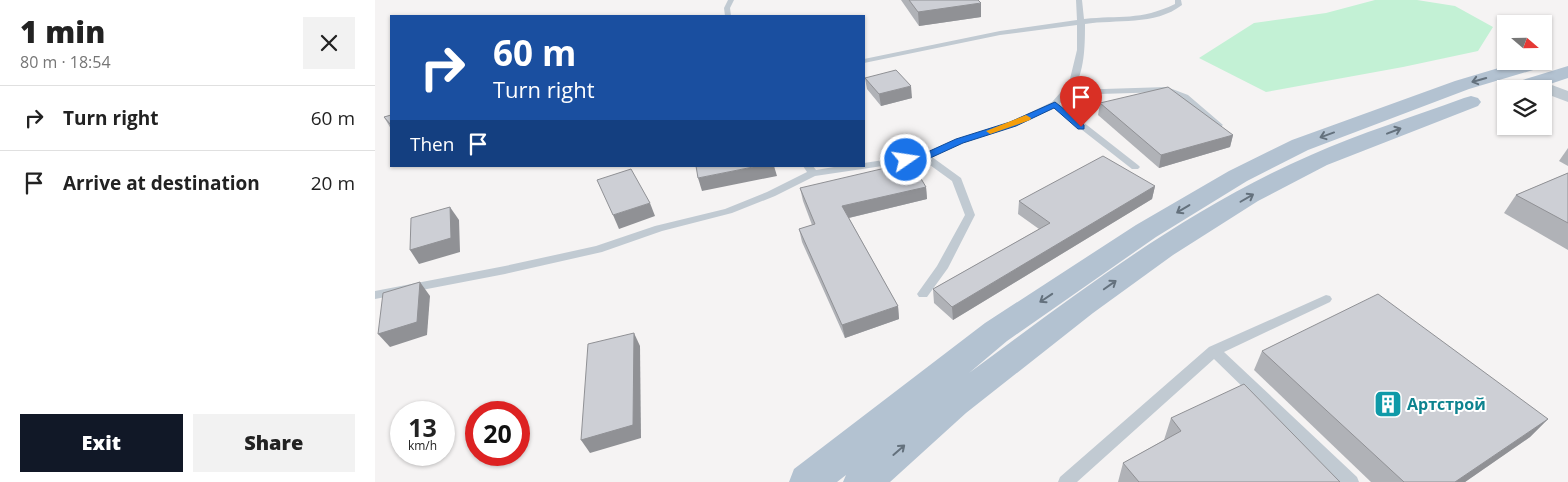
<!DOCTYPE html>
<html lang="en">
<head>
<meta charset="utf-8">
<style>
  :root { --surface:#fff; --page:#f2f2f2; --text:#222; --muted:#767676; --line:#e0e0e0; --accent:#111827 }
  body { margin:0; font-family:"Open Sans",sans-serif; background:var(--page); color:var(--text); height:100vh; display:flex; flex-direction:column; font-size:19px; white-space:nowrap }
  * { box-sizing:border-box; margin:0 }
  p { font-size:16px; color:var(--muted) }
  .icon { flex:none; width:28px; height:28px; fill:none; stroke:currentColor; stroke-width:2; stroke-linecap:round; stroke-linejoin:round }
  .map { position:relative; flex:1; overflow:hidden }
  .details { display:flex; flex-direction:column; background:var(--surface); width:375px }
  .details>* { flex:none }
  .top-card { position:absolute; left:15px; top:15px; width:475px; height:152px; border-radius:0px; box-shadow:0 1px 4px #0004; background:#1a4fa0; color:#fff; overflow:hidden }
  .needle { width:32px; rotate:110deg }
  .tools { position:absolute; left:1122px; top:15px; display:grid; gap:10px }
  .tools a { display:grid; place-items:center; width:55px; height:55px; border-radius:0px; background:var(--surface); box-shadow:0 1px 4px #0004; font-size:25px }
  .speed { position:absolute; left:15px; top:401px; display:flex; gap:10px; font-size:25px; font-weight:700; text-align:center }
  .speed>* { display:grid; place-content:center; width:65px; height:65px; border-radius:50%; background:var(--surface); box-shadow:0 1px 4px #0004; line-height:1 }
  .speed small { font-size:12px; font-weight:400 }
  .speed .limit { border:8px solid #d22; background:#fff; color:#111 }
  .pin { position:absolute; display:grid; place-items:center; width:42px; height:42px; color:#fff; margin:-51px -21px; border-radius:50% 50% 50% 0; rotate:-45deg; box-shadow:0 0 5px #0007 }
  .pin .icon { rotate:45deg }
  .me { position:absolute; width:55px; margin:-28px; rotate:77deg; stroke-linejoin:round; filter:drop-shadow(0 0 4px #0008) }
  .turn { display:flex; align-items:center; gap:18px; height:105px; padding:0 20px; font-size:22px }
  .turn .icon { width:65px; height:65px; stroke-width:2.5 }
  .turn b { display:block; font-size:35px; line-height:42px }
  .then { display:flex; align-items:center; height:48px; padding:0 20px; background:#0003; gap:10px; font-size:19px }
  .round { display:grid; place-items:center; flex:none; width:52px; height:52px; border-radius:0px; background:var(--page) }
  .head { display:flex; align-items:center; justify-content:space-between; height:85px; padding:0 20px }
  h1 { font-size:30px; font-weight:800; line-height:38px }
  .action { display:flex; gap:10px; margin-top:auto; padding:10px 20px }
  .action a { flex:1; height:58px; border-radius:0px; background:var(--accent); color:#fff; font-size:20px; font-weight:800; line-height:58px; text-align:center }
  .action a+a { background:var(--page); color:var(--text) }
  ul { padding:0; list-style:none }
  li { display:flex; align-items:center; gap:15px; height:65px; padding:0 20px; border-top:1px solid var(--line) }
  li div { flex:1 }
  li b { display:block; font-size:19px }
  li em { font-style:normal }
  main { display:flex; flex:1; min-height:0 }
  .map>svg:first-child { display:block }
  .green { fill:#c3f1d5 }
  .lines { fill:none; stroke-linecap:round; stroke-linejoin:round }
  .lane { fill:#c1cad2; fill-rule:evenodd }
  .street { fill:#c1cad2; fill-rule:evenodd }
  .primary { fill:#b3c2d1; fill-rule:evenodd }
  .wall { fill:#b0b2b7 }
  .shaded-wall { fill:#909195 }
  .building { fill:#cdcfd5; stroke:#909195 }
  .oneway { stroke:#64717d }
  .route { fill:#1a73e8; stroke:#114b97 }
  .slow { fill:#f59e0b }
  .labels { text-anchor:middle; stroke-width:4; stroke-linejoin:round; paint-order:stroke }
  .near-culture-label { font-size:16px; font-weight:bold; fill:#0d838f; stroke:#fff; text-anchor:start }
</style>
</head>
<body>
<main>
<section class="details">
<div class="head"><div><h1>1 min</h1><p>80 m · 18:54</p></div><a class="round"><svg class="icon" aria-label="close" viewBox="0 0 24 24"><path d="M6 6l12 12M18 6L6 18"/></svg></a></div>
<ul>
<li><svg class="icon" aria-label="right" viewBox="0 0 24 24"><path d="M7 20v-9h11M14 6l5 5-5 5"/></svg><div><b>Turn right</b></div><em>60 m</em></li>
<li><svg class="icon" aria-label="arrive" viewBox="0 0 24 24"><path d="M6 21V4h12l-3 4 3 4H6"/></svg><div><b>Arrive at destination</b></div><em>20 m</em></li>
</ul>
<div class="action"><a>Exit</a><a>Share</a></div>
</section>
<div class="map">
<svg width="1193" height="482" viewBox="0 0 1193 482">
  <rect width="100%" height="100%" fill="#f5f3f3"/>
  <path class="green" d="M1000,0H1042L1080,6L1118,27L1103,51L1028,67L891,92L824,58L879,23L951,13Z"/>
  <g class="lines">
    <g class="lane">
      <path d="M353,0H359L355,8L356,16H350L349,8Z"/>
      <path d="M701,0H707L709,19C745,15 765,21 800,4V0H806L807,5C780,26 741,19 710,24C710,43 710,75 697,90L792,87L813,95L848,125L844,128L841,127L807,99L791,92L692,95L685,104L763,165L765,167L763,169H757L679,108L641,126L588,143L557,157L586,178L600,215L573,268L552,297H544L542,294L562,266L590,215L577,181L548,160L440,176L400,196L357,213L287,231L227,252L130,274L0,299V291L130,266L221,246L280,226L350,209L392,192L432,172L428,166H438L441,170L465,166H489V163L548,154L582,139L635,122L677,102L694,83L702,50V25L625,35L489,63V59L625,31L702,20Z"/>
      <path d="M951,295L955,296L957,299L955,302L849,352L982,477L984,482H965L839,359L702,482H683L685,477L834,347Z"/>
    </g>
    <path class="street" d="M1158,78L1193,91V102L1169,93V89C1162,89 1155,89 1150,83L1153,80Z"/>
    <g class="primary">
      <path d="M1169,55L1175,57L1177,61L1175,65L1094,89L933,150L872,181L781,237L632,341L594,373C701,294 813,208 936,155C985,133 1038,117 1089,98L1096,96L1103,98L1106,102L1103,106L952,165L883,201L798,255L718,313L591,413L515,482H468L471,475L462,482H414L419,469L610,323L761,225L854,171L917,140L1080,81L1147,61H1169Z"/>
      <path d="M1193,66V78L1160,89H1136L1135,87L1138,83Z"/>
    </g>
  </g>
  <g class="wall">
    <path d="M526,0H603L606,17L544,26Z"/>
    <path d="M490,78L537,98L506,106L492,89Z"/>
    <path d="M725,103L858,135L855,147L784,168L723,115Z"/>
    <path d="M16,115V129L9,117Z"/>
    <path d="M1193,148V166L1184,161Z"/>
    <path d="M1193,173V250L1129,213L1141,195Z"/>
    <path d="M780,186L777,199L578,320L559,303L558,289L664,229L643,214L644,201Z"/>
    <path d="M551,187L552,199L474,218L523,306L524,319L470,338L427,242L424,229L437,225L428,201L425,188Z"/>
    <path d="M887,351L1173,419L1155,437L1090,482H996L879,370Z"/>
    <path d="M796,418L965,482H743L748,463L789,440Z"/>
  </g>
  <g class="shaded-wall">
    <path d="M606,3V17L544,26L543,12Z"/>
    <path d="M536,86L537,98L506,106L504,94Z"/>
    <path d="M858,135L855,147L784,168L786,155Z"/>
    <path d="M383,166H399L402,176L327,191L323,178Z"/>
    <path d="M780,186L777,199L578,320L577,307Z"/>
    <path d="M551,187L552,199L469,219L467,206Z"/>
    <path d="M275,203L280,216L244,229L238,215Z"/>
    <path d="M75,207L84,220L85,252L44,264L35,250Z"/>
    <path d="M45,282L55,296L52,335L15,347L3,334Z"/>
    <path d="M523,306L524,319L470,338L467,325Z"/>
    <path d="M259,333L265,346L266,438L215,453L206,440Z"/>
    <path d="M1173,419L1155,437L1090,482H1080Z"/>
  </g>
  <g class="building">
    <path d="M534,0H603L606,3L543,12Z"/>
    <path d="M521,70L536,86L504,94L490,78Z"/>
    <path d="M793,87L858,135L786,155L725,103Z"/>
    <path d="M16,115V125L9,117Z"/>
    <path d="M728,156L780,186L577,307L558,289L675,223L644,201Z"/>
    <path d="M536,162L551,187L467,206L523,306L467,325L424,229L440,224L425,188Z"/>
    <path d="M321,166H383L323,178Z"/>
    <path d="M256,169L275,203L238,215L222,180Z"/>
    <path d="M1193,173V223L1141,195Z"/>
    <path d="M75,207L76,238L35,250L36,218Z"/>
    <path d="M45,282L42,322L3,334L8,293Z"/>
    <path d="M1003,294L1173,419L1080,482H1029L887,351Z"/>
    <path d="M259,333L258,425L206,440L213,344Z"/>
    <path d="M869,384L965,482H764L748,463L806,431L796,418Z"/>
  </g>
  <defs><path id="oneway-shaft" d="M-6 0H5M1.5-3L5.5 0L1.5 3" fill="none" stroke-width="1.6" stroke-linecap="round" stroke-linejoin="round" transform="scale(1.25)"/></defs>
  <g class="oneway">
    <use href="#oneway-shaft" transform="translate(1104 80) rotate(164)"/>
    <use href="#oneway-shaft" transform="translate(1019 131) rotate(-21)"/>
    <use href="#oneway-shaft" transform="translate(952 135) rotate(160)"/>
    <use href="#oneway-shaft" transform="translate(872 198) rotate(-30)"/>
    <use href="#oneway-shaft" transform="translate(808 209) rotate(149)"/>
    <use href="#oneway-shaft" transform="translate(735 285) rotate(-35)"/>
    <use href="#oneway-shaft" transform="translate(671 298) rotate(146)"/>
    <use href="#oneway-shaft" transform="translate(524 450) rotate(-41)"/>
  </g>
  <path class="route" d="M680,102L709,125V129H703L679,108L641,126L588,143L553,159L531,163L526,160L528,158L548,154L581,139L635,122Z"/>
  <path class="slow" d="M651,115L656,118L655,120L618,133L615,134L611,131Z"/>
  <defs>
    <symbol id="building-square" viewBox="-11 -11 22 22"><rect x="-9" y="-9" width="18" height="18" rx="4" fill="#0f9aa8" stroke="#fff"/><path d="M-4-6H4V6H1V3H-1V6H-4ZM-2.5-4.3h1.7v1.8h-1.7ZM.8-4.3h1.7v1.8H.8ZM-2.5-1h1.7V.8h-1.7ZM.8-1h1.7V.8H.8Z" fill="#fff"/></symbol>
  </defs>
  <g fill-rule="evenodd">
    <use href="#building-square" x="997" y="388" width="32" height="32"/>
  </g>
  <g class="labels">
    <g class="near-culture-label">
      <text x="1032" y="410">Артстрой</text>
    </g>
  </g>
</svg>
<div class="tools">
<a><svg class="needle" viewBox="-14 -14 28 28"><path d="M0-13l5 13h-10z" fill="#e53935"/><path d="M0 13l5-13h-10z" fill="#767676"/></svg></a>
<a><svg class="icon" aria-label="layers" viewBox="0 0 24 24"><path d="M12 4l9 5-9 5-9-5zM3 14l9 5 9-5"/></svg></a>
</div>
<div class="speed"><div>13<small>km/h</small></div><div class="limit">20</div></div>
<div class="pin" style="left:706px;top:127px;background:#d93025"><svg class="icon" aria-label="arrive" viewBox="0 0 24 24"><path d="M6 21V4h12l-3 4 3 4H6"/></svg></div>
<svg class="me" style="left:531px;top:160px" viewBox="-20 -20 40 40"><circle r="17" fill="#1a73e8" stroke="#fff" stroke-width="3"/><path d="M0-11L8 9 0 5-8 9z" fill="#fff"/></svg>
<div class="top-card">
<div class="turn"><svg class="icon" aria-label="right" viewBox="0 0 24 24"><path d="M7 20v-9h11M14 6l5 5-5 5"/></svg><div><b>60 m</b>Turn right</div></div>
<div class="then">Then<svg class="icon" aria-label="arrive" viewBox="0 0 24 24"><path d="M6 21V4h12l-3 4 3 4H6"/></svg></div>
</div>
</div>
</main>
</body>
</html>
